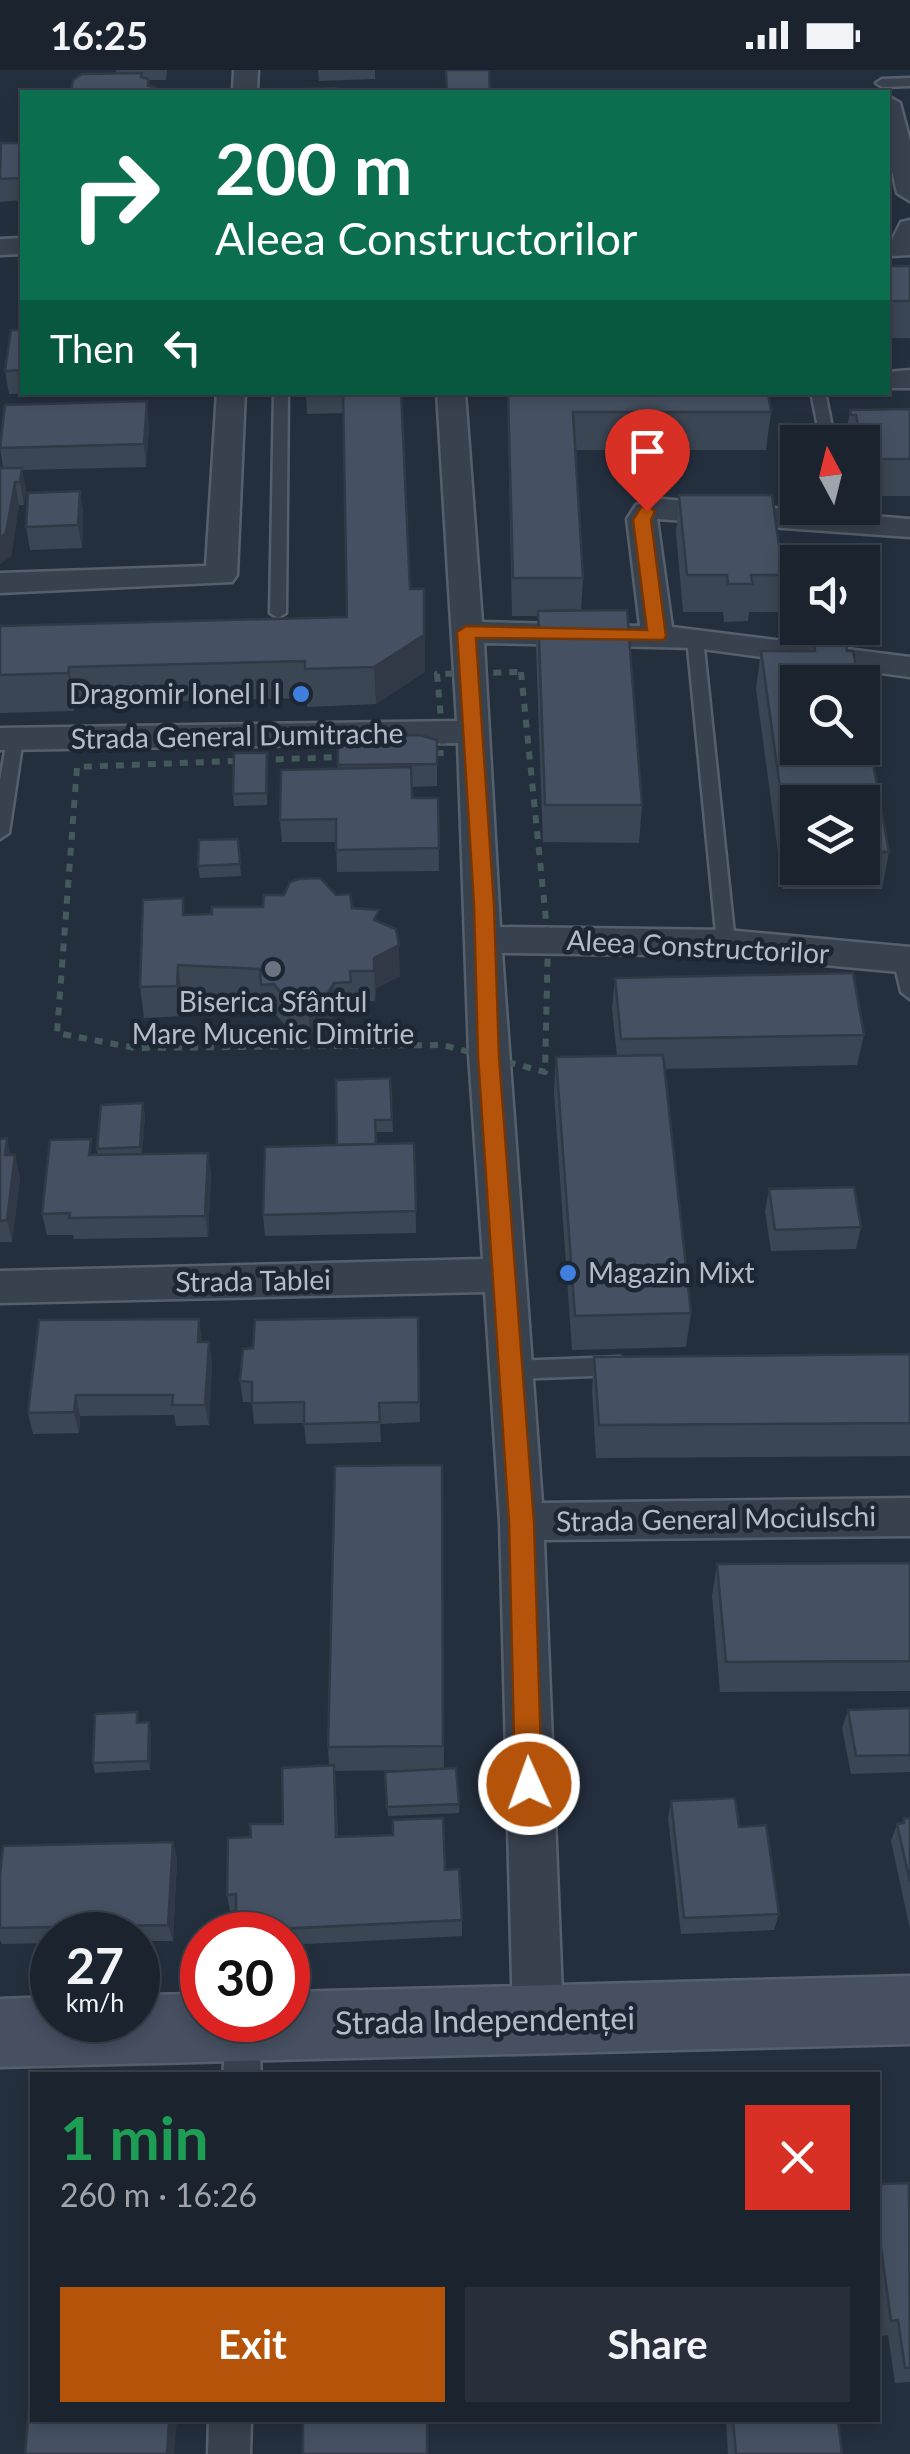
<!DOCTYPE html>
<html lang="en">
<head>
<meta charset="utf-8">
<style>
  :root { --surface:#1b232e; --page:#282f3a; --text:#f1f3f6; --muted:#a0a4aa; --line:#39404a; --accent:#b45309 }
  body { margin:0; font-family:Lato,sans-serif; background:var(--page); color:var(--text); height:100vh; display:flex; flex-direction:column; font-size:38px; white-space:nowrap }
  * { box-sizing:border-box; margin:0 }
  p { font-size:32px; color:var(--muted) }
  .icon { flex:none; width:55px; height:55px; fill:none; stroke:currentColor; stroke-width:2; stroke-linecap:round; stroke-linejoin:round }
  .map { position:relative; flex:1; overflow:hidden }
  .drawer { position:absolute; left:30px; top:2002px; width:850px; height:350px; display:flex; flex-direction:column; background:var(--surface); border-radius:0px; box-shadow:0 5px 15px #0003,0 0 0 2px var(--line) }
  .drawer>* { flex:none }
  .top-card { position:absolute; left:20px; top:20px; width:870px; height:305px; border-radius:0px; box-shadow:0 5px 15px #0003,0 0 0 2px var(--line); background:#0b6e4f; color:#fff; overflow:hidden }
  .needle { width:65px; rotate:353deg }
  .controls { position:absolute; left:780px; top:355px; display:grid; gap:20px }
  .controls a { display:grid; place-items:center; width:100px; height:100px; border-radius:0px; background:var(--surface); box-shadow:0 5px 15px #0003,0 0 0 2px var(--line); font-size:50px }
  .speed { position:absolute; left:30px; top:1842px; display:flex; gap:20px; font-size:50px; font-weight:700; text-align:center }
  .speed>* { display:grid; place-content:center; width:130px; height:130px; border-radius:50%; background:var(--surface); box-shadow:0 5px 15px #0003,0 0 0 2px var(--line); line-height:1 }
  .speed small { font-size:25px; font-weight:400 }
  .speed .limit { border:15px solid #d22; background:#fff; color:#111 }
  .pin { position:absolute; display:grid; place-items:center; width:85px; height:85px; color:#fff; margin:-102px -42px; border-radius:50% 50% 50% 0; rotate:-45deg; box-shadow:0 0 10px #0007 }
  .pin .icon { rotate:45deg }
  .me { position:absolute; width:110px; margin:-55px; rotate:358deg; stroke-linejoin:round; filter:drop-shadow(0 0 8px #0008) }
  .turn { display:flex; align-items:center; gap:35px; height:210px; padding:0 30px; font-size:45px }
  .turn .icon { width:130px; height:130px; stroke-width:2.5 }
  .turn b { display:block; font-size:70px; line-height:85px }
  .then { display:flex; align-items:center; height:95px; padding:0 30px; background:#0003; gap:20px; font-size:38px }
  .round { display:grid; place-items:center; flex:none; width:105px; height:105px; border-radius:0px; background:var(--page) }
  .head { display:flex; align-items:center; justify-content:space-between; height:170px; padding:0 30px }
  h1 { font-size:60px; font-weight:700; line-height:75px; color:#1e9e55 }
  .cta { display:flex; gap:20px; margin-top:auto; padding:20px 30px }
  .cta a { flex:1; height:115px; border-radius:0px; background:var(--accent); color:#fff; font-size:40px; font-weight:700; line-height:115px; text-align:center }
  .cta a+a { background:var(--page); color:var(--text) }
  .status { display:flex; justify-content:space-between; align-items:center; height:70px; padding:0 50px; background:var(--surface); direction:ltr }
  .status svg { height:28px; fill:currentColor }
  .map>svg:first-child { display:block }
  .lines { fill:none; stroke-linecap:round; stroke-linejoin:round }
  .service-casing { stroke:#565f6c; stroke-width:5 }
  .pedestrian-casing { stroke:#565f6c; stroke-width:5 }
  .minor-casing { stroke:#565f6c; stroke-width:5 }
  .secondary-casing { stroke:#565f6c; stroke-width:5 }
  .path { stroke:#44595c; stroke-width:6; stroke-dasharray:8 8; stroke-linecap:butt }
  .service { fill:#38414e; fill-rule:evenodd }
  .pedestrian { fill:#38414e; fill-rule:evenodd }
  .minor { fill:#38414e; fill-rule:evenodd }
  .secondary { fill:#465061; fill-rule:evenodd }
  .wall { fill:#3b4654; fill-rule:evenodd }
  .shaded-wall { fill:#303945 }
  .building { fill:#455162; stroke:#303945; stroke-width:2.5 }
  .route { fill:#b45309; stroke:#753606; stroke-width:2.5 }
  .shop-dot { fill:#3f7fe0; stroke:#1d2633; stroke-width:4 }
  .worship-dot { fill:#6b7280; stroke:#1d2633; stroke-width:4 }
  .labels { text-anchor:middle; stroke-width:9; stroke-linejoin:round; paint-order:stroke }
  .poi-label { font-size:28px; fill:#b4bcc9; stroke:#1d2633; text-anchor:end }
  .street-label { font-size:28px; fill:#b4bcc9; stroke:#1d2633 }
  .near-street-label { font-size:32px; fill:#b4bcc9; stroke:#1d2633 }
</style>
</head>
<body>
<div class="status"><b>16:25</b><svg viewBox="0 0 49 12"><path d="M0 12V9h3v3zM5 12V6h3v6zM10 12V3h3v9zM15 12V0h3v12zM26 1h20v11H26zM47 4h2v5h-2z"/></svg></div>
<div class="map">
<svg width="910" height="2384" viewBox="0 0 910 2384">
  <rect width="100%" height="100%" fill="#242f3e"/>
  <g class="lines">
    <defs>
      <g id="service">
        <path d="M910,8V16L882,17L876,13L882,9Z"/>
        <path d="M274,322H288L286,543L278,548L270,543Z"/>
        <path d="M811,322H825L835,372H821Z"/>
        <path d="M695,563L703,568L735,873L726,879L717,873L687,568Z"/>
        <path d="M15,663L23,669L9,763L0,769V710L7,669Z"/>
        <path d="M902,882L910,886V929L901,922L893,888Z"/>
        <path d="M620,1287L627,1290L630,1296L627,1302L620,1305L512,1309L505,1306L502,1300L505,1294L512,1291Z"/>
      </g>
      <g id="pedestrian">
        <path d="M228,1950H258L261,2005H223Z"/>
        <path d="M209,2350H251L250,2384H208Z"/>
      </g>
      <g id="minor">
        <path d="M234,0H258L257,22H233Z"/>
        <path d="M888,26L900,33L910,71V131L897,123L888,83Z"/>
        <path d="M910,150V185L891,186L888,178L901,152Z"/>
        <path d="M22,168V184L0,185V169Z"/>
        <path d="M910,300V318H888V302Z"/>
        <path d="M217,322H245L237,505L232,512L0,523V503L206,496Z"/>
        <path d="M437,322H465L482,552L640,556L627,449L636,435L662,429L910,449V467L657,449L672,557L910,587V607L695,578L484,573L500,857L726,860L910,877V903L726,886L502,883L542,1433L910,1428V1466L544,1470L563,1949L556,1967L538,1974L520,1967L513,1949L500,1452L485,1222L0,1233V1201L483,1189L469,985L458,673L0,680V658L457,651Z"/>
      </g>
      <path id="secondary" d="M910,1906V1974L0,1997V1929L52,1927V1950H138V1925L202,1924V1950H288V1922Z"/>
    </defs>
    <use href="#service" class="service-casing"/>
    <use href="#pedestrian" class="pedestrian-casing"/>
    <use href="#minor" class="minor-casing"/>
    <use href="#secondary" class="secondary-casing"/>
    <path class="path" d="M521,602L548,870L545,1002L443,975L135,978L57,963L77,697L444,683L437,604Z"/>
    <use href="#service" class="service"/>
    <use href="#pedestrian" class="pedestrian"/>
    <use href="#minor" class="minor"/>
    <use href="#secondary" class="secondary"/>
  </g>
  <g class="wall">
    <path d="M116,0H167L166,10H148L149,16L155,17L156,22H71L116,3Z"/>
    <path d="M318,0H375V9L319,11Z"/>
    <path d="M22,73V130L0,132V79Z"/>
    <rect x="888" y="196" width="22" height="72"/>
    <path d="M22,260V322H55L9,324L5,301Z"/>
    <path d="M306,322H401L410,519L425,602L376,634L307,637V628L75,634L74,641L0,643V556L347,547L343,343L307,344Z"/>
    <path d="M508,323L771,342L766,380H575L583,508L581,541L642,735L639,773L543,772L536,578L537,546H512L508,360Z"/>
    <path d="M910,339V426H862V372H845L850,340Z"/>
    <path d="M149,354L146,397L22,400L26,421L24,435H19L11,486L0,494V398H3L0,376Z"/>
    <path d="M80,421L83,444L82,478L30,480L26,457Z"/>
    <path d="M679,425L783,505L778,542H749L748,551L724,552L723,542H683L676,462Z"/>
    <path d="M812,561L889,782L882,819H783L756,619L761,581H809ZM798,732H862V798H798Z"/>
    <path d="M338,666L437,670V716L412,717V728H438L439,801L337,802L336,772H282L280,750L338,699Z"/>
    <path d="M268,695L267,735L234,736L233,724Z"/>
    <path d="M238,769L241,806L200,808L198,796Z"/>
    <path d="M336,825L352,838L379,853L400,906L376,918L375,931L352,932L353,943L335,944L327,958L310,963L290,961L276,945H264L262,930L182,926V946L144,948L140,917L185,845L212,844Z"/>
    <path d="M615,908L864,965L857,995L664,999L691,1243L686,1277L572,1280L554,1023L556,987L617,986L612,939Z"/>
    <path d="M390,1008L393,1062H376V1074L414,1073L416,1163L265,1166L263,1145L337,1075Z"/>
    <path d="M145,1045L142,1084L208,1083L211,1105L208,1167L74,1169L73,1165H47L42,1144L94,1085H98L97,1079Z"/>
    <path d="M0,1069L11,1085L20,1107L12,1172H0Z"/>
    <path d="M769,1119L861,1157L856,1179L771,1181L765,1141Z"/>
    <path d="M418,1247L420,1352L380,1354L381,1372L306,1374L304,1353L254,1354L252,1332H243L240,1311L253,1278Z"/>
    <path d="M202,1272H209L212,1293L209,1355L176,1356L174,1345L80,1346L79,1363L33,1364L28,1343Z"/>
    <path d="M910,1284V1386L596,1388L592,1321L594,1287Z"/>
    <path d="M442,1395L444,1699L459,1734V1743L388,1746L385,1702L421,1700L335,1701L338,1767L445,1800L462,1850V1866L288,1875V1865H237L236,1840L230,1841L227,1825L251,1767L283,1754L329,1696L328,1677Z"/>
    <path d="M910,1493V1621L720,1622L712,1526L717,1494Z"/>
    <path d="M910,1638V1702L851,1704L842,1658L848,1640Z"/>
    <path d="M140,1653L151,1661L150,1700L95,1703L93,1693Z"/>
    <path d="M671,1731L779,1844L774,1860L681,1864L668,1748Z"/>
    <path d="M904,1748H910V1859L891,1771L897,1754L902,1753Z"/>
    <path d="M173,1772L177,1789L173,1871H138V1865H52V1873L2,1874L0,1870V1805Z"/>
    <path d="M878,2114L910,2117V2312L895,2313L888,2265L882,2266L878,2237Z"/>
    <path d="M726,2350H838L842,2384H728Z"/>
  </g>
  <g class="shaded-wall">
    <path d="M147,331L149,354L146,397L144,374Z"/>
    <path d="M22,398L26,421L24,435L20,412Z"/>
    <path d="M15,412L19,435L11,486L0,494V468Z"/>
    <path d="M80,421L83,444L82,478L78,455Z"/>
    <path d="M425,556V602L376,634L374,597Z"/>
    <path d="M69,597L75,634L74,641L68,603Z"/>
    <path d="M399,875L400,906L376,918L375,931L374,888Z"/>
    <path d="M178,895L182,926V946L177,916Z"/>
    <path d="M334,913L335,944L327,958L310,963L307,933Z"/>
    <path d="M143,1033L145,1045L142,1089L140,1077Z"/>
    <path d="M7,1068L12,1090L5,1085Z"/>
    <path d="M208,1083L211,1105L208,1167L205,1146Z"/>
    <path d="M15,1085L20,1107L12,1172L7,1150Z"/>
    <path d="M199,1249L202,1270L201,1293L198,1272Z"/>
    <path d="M209,1272L212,1293L209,1355L205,1335Z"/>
    <path d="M76,1325L80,1346L79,1363L74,1342Z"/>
    <path d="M149,1652L151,1661L150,1700L148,1691Z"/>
    <path d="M173,1772L177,1789L173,1871L168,1855Z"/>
    <path d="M169,2350H177L174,2384H167Z"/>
  </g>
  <g class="building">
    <path d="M446,0H489L490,22H447Z"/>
    <path d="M142,3L141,7L148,9V16L155,17V22H71L73,10L82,4Z"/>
    <path d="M335,18V22H274V20Z"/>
    <path d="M1,73H22V108L0,109Z"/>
    <path d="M22,189V204L18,190Z"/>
    <rect x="888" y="196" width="22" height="35"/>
    <path d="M11,260H22V300L5,301Z"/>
    <path d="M343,322H401L410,519H424V565L374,597L305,599V591L69,597L68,603L0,605V556L347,547Z"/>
    <path d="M768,322L771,342H573L583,508H513L508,323Z"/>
    <path d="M147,331L144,374L0,378L5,335Z"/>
    <path d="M910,339V389H864L862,372H861L856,345H851L850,340Z"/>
    <path d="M0,398H22L20,412H15L6,463L0,468Z"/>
    <path d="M80,421L78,455L26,457L28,423Z"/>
    <path d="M679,425H772L783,505H751L753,514H728L727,505H687Z"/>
    <path d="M627,540L642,735H545L538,541Z"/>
    <path d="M812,561H844L847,581H853L859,612H798V678H862V632L889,782H862V732H798V782H789L761,581H815Z"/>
    <path d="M419,665L437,670V694L338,695V666Z"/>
    <path d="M234,683H267L266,723L233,724Z"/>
    <path d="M411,697L412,728H438L439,778L336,780V749L280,750L281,700Z"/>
    <path d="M238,769L240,794L198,796L199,770Z"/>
    <path d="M320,808L336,825L350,824L352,838L379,840L374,850L396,859L399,875L374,888V901H350L351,912L334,913L325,928L307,933L287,931L274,914L261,915L260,899L178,895L177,916L140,917L143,830L183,828V845L212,844V837H263L264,825H284L290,812L299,809Z"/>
    <path d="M853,903L864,965L621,969L615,908Z"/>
    <path d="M663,985L691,1243L575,1246L556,987Z"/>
    <path d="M390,1008L392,1050H375L376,1074L337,1075L336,1010Z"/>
    <path d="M143,1033L140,1077L97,1079L101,1035Z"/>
    <path d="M7,1068L5,1085H15L7,1150L0,1151V1069Z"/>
    <path d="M91,1069L89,1085L208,1083L205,1146L69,1148L70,1143L42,1144L50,1070Z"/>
    <path d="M414,1073L416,1141L263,1145L265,1077Z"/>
    <path d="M854,1117L861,1157L775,1160L769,1119Z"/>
    <path d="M418,1247L419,1332L379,1333L380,1352L304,1354V1332L252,1333V1312L240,1311L243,1279L253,1278L255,1250Z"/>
    <path d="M199,1249L198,1272H209L205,1335H172L173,1325H76L74,1342L28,1343L39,1250Z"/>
    <path d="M910,1284V1353L599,1355L594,1287Z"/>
    <path d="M442,1395L443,1676L328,1677L335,1396Z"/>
    <path d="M910,1493V1591L726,1592L717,1494Z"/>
    <path d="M910,1638V1685L856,1686L848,1640Z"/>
    <path d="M137,1642V1653L149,1652L148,1691L93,1693L95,1644Z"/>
    <path d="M334,1695L336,1767L393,1765V1750L443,1748L445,1800L459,1799L462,1850L236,1861V1824L227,1825L228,1768L251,1767L250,1754H283L282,1698Z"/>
    <path d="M456,1698L459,1734L387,1737L385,1702Z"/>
    <path d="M735,1728L739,1757L766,1755L779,1844L684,1848L671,1731Z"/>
    <path d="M904,1748H910V1812L897,1754L904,1753Z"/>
    <path d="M173,1772L168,1855L0,1858V1805L3,1776Z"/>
    <path d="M909,2113L910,2298H905L898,2250L891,2251L878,2155V2114Z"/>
    <path d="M32,2304V2350H169L167,2384H25Z"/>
    <rect x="303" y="2350" width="124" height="34"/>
    <path d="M733,2350H838L842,2384H736Z"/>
  </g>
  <path class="route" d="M647,436L655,441L651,450L666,566L664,570L476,568L494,835L499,986L534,1452L542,1714L538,1722L529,1726L519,1722L515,1714L509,1452L478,986L474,835L457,562L466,556L647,560L633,450L641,437Z"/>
  <g class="shop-dot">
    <circle cx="301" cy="624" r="10"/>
    <circle cx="568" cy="1203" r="10"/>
  </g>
  <circle class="worship-dot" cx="273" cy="899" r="10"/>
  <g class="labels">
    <g class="poi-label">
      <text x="281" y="634">Dragomir Ionel I I</text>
      <text x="273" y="942" text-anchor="middle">Biserica Sfântul<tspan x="273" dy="32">Mare Mucenic Dimitrie</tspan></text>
      <text x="588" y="1213" text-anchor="start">Magazin Mixt</text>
    </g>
    <g class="street-label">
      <text transform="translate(237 666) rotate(-1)" y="10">Strada General Dumitrache</text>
      <text transform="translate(698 877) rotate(3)" y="10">Aleea Constructorilor</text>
      <text transform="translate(253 1211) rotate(-1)" y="10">Strada Tablei</text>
      <text transform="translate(716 1449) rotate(-1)" y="10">Strada General Mociulschi</text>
    </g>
    <g class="near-street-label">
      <text transform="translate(485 1951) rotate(-1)" y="11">Strada Independenței</text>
    </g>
  </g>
</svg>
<div class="controls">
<a><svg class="needle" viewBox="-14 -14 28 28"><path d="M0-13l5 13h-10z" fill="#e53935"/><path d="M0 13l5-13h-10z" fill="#a0a4aa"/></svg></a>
<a><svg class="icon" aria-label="sound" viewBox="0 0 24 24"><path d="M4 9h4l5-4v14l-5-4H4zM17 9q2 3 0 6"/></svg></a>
<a><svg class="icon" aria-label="search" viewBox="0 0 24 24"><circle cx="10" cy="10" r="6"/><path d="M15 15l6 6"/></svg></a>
<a><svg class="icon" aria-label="layers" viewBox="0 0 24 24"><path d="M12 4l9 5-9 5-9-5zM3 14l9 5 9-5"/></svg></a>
</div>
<div class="speed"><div>27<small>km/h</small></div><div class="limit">30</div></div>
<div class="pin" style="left:647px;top:441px;background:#d93025"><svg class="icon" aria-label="arrive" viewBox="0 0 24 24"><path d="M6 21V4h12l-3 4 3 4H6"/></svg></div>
<svg class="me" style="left:529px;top:1714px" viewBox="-20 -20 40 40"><circle r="17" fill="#b45309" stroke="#fff" stroke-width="3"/><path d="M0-11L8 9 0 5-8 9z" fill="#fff"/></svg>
<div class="top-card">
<div class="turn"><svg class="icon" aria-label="right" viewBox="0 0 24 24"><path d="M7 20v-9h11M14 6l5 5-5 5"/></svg><div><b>200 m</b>Aleea Constructorilor</div></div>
<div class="then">Then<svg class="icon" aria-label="left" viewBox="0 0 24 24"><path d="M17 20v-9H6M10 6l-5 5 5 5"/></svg></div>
</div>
<section class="drawer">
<div class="head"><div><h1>1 min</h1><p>260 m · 16:26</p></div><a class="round" style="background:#d93025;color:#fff"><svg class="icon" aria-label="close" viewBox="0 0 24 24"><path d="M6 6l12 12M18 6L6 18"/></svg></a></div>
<div class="cta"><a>Exit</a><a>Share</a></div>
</section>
</div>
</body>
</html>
